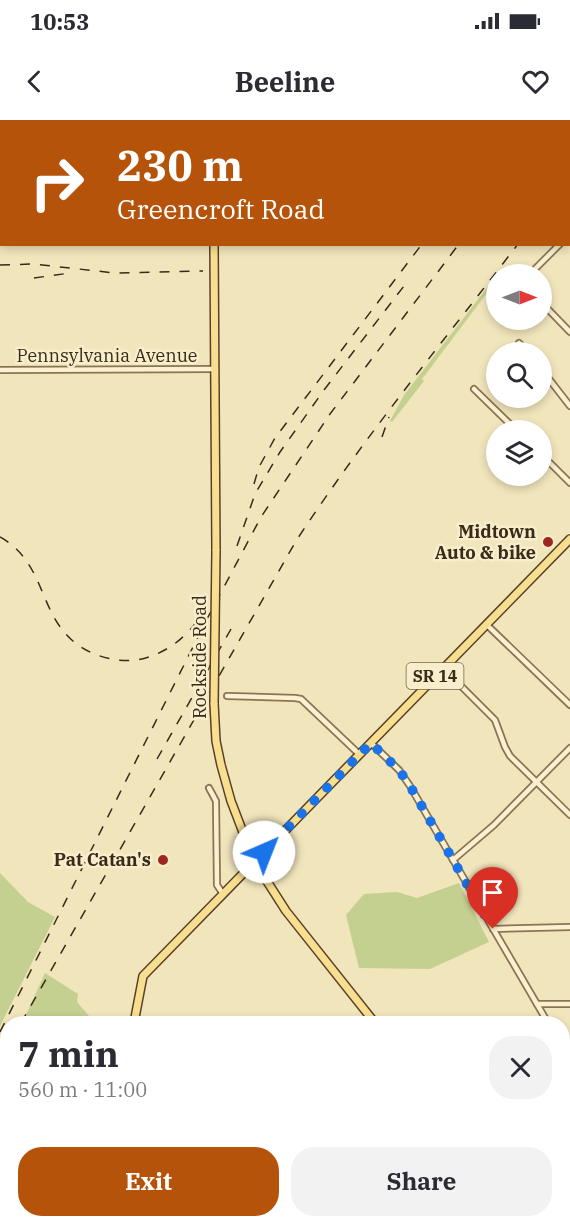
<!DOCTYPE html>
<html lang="en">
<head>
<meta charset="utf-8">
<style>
  :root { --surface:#fff; --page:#f2f2f3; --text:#2b2b33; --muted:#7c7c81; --accent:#b45309 }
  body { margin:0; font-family:"IBM Plex Serif",serif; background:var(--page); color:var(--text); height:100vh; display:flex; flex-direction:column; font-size:22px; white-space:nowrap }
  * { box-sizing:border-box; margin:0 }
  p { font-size:20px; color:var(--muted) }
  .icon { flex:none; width:33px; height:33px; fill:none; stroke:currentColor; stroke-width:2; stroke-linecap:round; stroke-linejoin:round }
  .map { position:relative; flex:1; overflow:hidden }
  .drawer { position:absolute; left:0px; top:896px; width:570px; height:212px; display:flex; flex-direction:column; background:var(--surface); border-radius:24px 24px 0 0; box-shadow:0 3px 9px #0003 }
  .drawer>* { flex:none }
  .banner { position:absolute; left:0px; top:0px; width:570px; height:126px; box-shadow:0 3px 9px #0003; background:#b45309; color:#fff; overflow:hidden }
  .needle { width:39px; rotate:90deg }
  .controls { position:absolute; left:486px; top:144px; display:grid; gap:12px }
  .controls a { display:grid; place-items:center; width:66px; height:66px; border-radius:50%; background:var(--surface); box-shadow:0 3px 9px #0003; font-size:30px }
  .pin { position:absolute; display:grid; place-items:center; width:51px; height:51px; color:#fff; margin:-62px -26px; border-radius:50% 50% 50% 0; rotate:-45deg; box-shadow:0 0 6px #0007 }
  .pin .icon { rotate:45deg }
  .me { position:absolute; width:66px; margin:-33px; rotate:44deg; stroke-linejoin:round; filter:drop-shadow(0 0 4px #0008) }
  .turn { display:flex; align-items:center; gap:21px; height:126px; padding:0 18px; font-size:27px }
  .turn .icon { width:78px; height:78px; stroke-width:2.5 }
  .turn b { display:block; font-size:42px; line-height:51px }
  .round { display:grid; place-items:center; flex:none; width:63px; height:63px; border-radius:24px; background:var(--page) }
  .head { display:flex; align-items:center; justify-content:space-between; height:102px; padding:0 18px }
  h1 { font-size:36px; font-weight:700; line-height:45px }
  .primary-button { display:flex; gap:12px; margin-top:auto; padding:12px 18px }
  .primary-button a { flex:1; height:69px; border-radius:24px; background:var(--accent); color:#fff; font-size:24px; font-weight:700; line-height:69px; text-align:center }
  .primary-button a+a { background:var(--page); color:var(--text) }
  .status { display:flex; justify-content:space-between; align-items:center; height:42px; padding:0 30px; background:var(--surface); direction:ltr }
  .status svg { height:16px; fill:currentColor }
  header { display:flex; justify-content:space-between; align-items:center; height:78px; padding:0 18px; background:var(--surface); font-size:27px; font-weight:700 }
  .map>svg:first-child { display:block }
  .green { fill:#c4d090 }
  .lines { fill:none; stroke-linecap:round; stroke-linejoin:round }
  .street-casing { stroke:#8a7454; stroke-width:8 }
  .primary-casing { stroke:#574129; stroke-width:10 }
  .street { stroke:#fbf1d0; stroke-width:4.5 }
  .primary { stroke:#f8df90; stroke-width:7 }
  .rail { stroke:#382b1a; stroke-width:1.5; stroke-dasharray:10 10; stroke-linecap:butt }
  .primary-bridge-casing { stroke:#574129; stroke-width:10; stroke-linecap:butt }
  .primary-bridge { stroke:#f8df90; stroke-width:7 }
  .route { stroke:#1a73e8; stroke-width:10; stroke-dasharray:0 18 }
  .poi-dot { fill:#9d2720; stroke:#f8eecc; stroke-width:2 }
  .labels { text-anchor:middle; stroke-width:5; stroke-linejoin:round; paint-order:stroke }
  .shield { fill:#f8eecc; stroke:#72664f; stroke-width:1.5 }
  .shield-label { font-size:16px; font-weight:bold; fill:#382b1a }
  .street-label { font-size:18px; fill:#382b1a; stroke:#f8eecc }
  .poi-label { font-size:18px; font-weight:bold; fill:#382b1a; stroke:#f8eecc; text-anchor:end }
</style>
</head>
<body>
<div class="status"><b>10:53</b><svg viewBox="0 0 49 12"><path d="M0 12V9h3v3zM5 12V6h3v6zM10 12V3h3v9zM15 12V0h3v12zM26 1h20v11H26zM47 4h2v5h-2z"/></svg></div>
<header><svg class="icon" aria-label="back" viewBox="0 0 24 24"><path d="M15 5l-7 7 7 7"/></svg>Beeline<svg class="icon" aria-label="heart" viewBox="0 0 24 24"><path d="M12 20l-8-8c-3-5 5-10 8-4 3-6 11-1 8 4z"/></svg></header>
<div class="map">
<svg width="570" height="1106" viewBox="0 0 570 1106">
  <rect width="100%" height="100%" fill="#f1e5bc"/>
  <g class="green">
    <path d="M496,156V161L422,259L424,261L392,302L390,301L404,275Z"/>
    <path d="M0,753L28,782L55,797L0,906Z"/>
    <path d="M459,763L489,822L430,849L359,848L346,795L364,774L397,772L417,778Z"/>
    <path d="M45,853L78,874L77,882L89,896L114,903H40L26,895Z"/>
  </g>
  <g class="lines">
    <defs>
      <g id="street">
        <path d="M8,0V2"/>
        <path d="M0,8H2"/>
        <path d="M568,116L570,114"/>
        <path d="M530,154L560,124"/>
        <path d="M542,183L570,212"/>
        <path d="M519,223L527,232"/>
        <path d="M0,250L214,249"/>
        <path d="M542,250L570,286"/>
        <path d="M474,269L516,310"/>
        <path d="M542,335L570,363"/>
        <path d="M487,505L570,585"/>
        <path d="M443,548L495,600L505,627L510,636L570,695"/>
        <path d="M227,576L295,578L301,579L359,634"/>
        <path d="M371,623L399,650L410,666L548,903"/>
        <path d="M209,668L216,681L217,765L223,774"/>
        <path d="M453,740L494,705L570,628"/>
        <path d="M493,809L570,807"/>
        <path d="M537,884H570"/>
        <path d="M562,929L570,942"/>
        <path d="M0,1089L8,1099"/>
        <path d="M246,1100L255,1106"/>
        <path d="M395,1100L401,1106"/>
        <path d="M145,1106L149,1100"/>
        <path d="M219,1106L224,1100"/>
      </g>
      <g id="primary">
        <path d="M214,0V2"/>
        <path d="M214,124L216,431"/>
        <path d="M214,583L216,621L221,645L231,681L254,741L286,791L375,903"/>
        <path d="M134,903L143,856L570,419"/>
        <path d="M529,1100L534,1106"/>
        <path d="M64,1106L68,1100"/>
      </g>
    </defs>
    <use href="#street" class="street-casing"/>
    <use href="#primary" class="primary-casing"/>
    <use href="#street" class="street"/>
    <use href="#primary" class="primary"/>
    <g class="rail">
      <path d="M515,2L517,0"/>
      <path d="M553,2L554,0"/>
      <path d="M568,60L570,58"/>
      <path d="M0,145L33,144L115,153L203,151"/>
      <path d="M34,158L70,153"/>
      <path d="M382,317L389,297"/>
      <path d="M254,364L259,347L275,318L422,124"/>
      <path d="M0,417C52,446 35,507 92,533C106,539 122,542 137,540C167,534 187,517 203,493"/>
      <path d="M237,426L255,374L280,332L324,270L404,166"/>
      <path d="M157,639L231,509"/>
      <path d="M21,903L296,421C364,317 443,222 518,124"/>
      <path d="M0,912L207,499L261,397L330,294L459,124"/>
      <path d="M0,939L8,927"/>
    </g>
    <defs>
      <path id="primary-bridge" d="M214,583L216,431"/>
    </defs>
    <use href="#primary-bridge" class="primary-bridge-casing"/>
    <use href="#primary-bridge" class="primary-bridge"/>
  </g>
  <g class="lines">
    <path class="route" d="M264,732L371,623L399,650L410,666L493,809"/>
  </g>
  <g class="poi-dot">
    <circle cx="548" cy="422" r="6"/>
    <circle cx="163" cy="740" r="6"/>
  </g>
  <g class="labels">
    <rect class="shield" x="406.5" y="543" width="57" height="26" rx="4.5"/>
    <g class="shield-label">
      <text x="435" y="562">SR 14</text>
    </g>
    <g class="street-label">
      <text x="107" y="242">Pennsylvania Avenue</text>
      <text transform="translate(200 537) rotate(-90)" y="6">Rockside Road</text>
    </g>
    <g class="poi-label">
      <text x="536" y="418">Midtown<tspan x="536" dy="21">Auto &amp; bike</tspan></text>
      <text x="151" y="746">Pat Catan's</text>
    </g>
  </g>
</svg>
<div class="controls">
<a><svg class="needle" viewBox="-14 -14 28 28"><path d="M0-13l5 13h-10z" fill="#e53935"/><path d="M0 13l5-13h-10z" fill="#7c7c81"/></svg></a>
<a><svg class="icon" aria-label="search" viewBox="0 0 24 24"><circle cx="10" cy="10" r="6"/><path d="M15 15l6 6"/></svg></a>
<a><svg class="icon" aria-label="layers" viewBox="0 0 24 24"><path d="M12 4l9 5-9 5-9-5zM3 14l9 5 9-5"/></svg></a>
</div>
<div class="pin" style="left:493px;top:809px;background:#d93025"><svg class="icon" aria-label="arrive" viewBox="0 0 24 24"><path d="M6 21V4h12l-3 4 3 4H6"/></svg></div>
<svg class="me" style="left:264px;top:732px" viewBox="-20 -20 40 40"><circle r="19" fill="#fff"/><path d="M0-13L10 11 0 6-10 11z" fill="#1a73e8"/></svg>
<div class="banner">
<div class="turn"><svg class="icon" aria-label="right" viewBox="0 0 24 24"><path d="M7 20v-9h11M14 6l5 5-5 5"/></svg><div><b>230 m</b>Greencroft Road</div></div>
</div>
<section class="drawer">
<div class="head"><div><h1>7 min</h1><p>560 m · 11:00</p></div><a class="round"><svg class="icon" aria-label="close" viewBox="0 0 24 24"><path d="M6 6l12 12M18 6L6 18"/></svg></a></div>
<div class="primary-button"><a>Exit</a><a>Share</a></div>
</section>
</div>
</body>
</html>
